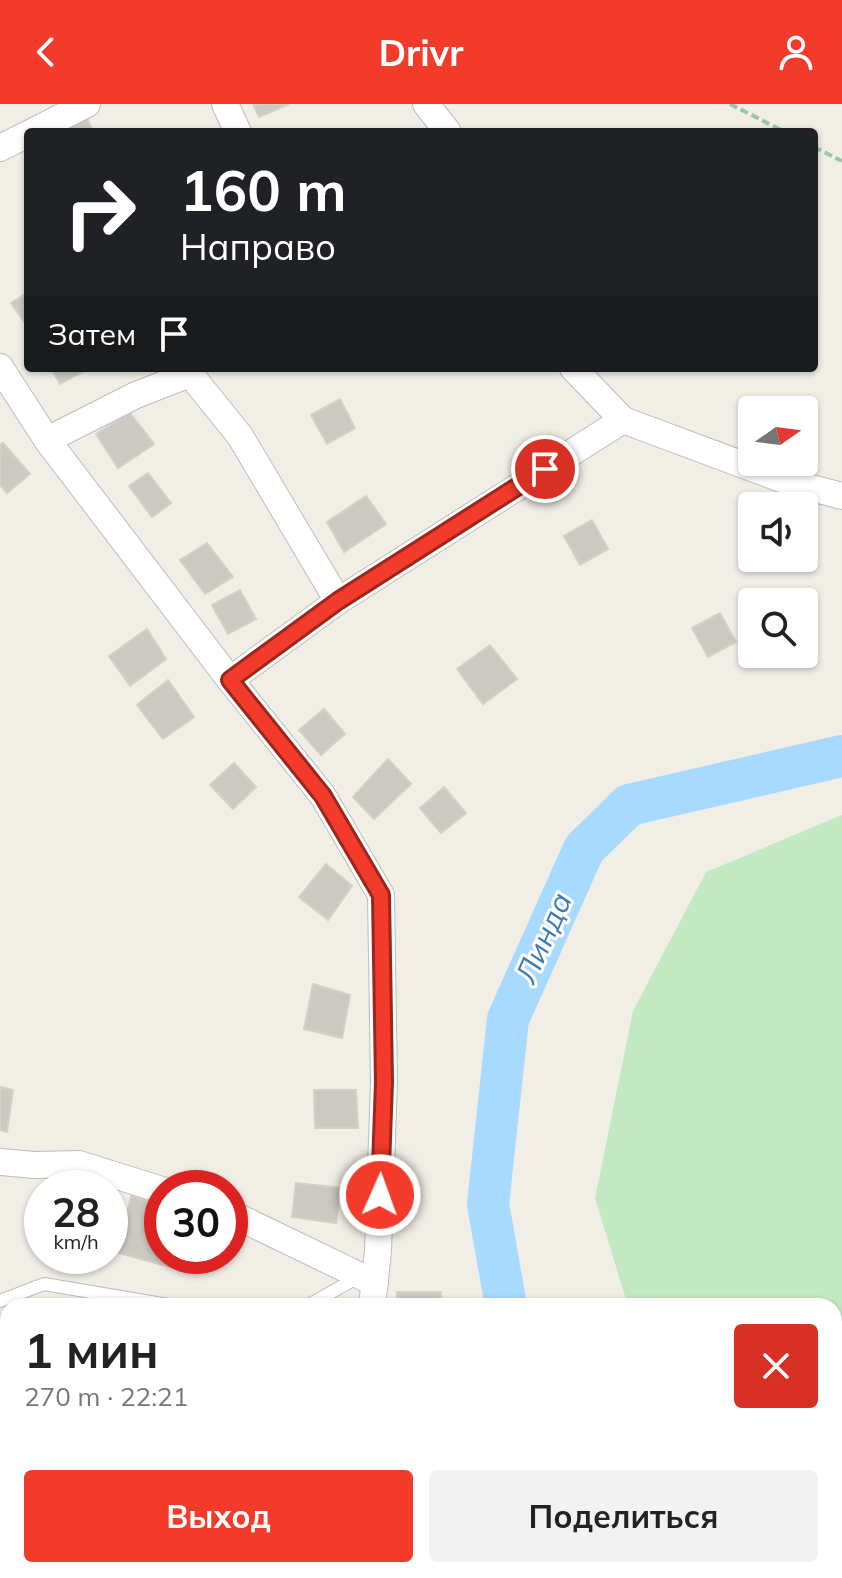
<!DOCTYPE html>
<html lang="ru">
<head>
<meta charset="utf-8">
<style>
  :root { --surface:#fff; --page:#f2f2f2; --text:#222; --muted:#767676; --accent:#f23b2b }
  body { margin:0; font-family:Mulish,sans-serif; background:var(--page); color:var(--text); height:100vh; display:flex; flex-direction:column; font-size:30px; white-space:nowrap }
  * { box-sizing:border-box; margin:0 }
  p { font-size:26px; color:var(--muted) }
  .icon { flex:none; width:44px; height:44px; fill:none; stroke:currentColor; stroke-width:2; stroke-linecap:round; stroke-linejoin:round }
  .map { position:relative; flex:1; overflow:hidden }
  .panel { position:absolute; left:0px; top:1194px; width:842px; height:280px; display:flex; flex-direction:column; background:var(--surface); border-radius:24px 24px 0 0; box-shadow:0 2px 6px #0004 }
  .panel>* { flex:none }
  .banner { position:absolute; left:24px; top:24px; width:794px; height:244px; border-radius:8px; box-shadow:0 2px 6px #0004; background:#202124; color:#fff; overflow:hidden }
  .needle { width:52px; rotate:76deg }
  .tools { position:absolute; left:738px; top:292px; display:grid; gap:16px }
  .tools a { display:grid; place-items:center; width:80px; height:80px; border-radius:8px; background:var(--surface); box-shadow:0 2px 6px #0004; font-size:40px }
  .speed { position:absolute; left:24px; top:1066px; display:flex; gap:16px; font-size:40px; font-weight:700; text-align:center }
  .speed>* { display:grid; place-content:center; width:104px; height:104px; border-radius:50%; background:var(--surface); box-shadow:0 2px 6px #0004; line-height:1 }
  .speed small { font-size:20px; font-weight:400 }
  .speed .limit { border:12px solid #d22; background:#fff; color:#111 }
  .pin { position:absolute; display:grid; place-items:center; width:68px; height:68px; color:#fff; margin:-34px; border:4px solid #fff; border-radius:50%; box-shadow:0 2px 8px #0007 }
  .me { position:absolute; width:88px; margin:-44px; rotate:2deg; stroke-linejoin:round; filter:drop-shadow(0 0 6px #0008) }
  .turn { display:flex; align-items:center; gap:28px; height:168px; padding:0 24px; font-size:36px }
  .turn .icon { width:104px; height:104px; stroke-width:2.5 }
  .turn b { display:block; font-size:56px; line-height:68px }
  .then { display:flex; align-items:center; height:76px; padding:0 24px; background:#0003; gap:16px; font-size:30px }
  .round { display:grid; place-items:center; flex:none; width:84px; height:84px; border-radius:8px; background:var(--page) }
  .overview { display:flex; align-items:center; justify-content:space-between; height:136px; padding:0 24px }
  h1 { font-size:48px; font-weight:700; line-height:60px }
  .primary-button { display:flex; gap:16px; margin-top:auto; padding:16px 24px }
  .primary-button a { flex:1; height:92px; border-radius:8px; background:var(--accent); color:#fff; font-size:32px; font-weight:700; line-height:92px; text-align:center }
  .primary-button a+a { background:var(--page); color:var(--text) }
  header { display:flex; justify-content:space-between; align-items:center; height:104px; padding:0 24px; background:var(--accent); color:#fff; font-size:36px; font-weight:700 }
  .map>svg:first-child { display:block }
  .green { fill:#c2e9c2 }
  .lines { fill:none; stroke-linecap:round; stroke-linejoin:round }
  .river { stroke:#a8d9ff; stroke-width:42 }
  .building { fill:#ccc9c3; stroke:#d6d0c4; stroke-width:2 }
  .lane-casing { stroke:#b9bcc0; stroke-width:14 }
  .street-casing { stroke:#b9bcc0; stroke-width:28 }
  .path { stroke:#99c8a7; stroke-width:4; stroke-dasharray:8 4; stroke-linecap:butt }
  .lane { stroke:#fff; stroke-width:12 }
  .street { stroke:#fff; stroke-width:26 }
  .route-casing { stroke:#9d261c; stroke-width:20 }
  .route { stroke:#f23b2b; stroke-width:14 }
  .labels { text-anchor:middle; stroke-width:6; stroke-linejoin:round; paint-order:stroke }
  .water-label { font-size:30px; font-style:italic; fill:#3e79b8; stroke:#fff }
</style>
</head>
<body>
<header><svg class="icon" aria-label="back" viewBox="0 0 24 24"><path d="M15 5l-7 7 7 7"/></svg>Drivr<svg class="icon" aria-label="person" viewBox="0 0 24 24"><circle cx="12" cy="8" r="4"/><path d="M4 21q1-7 8-7t8 7"/></svg></header>
<div class="map">
<svg width="842" height="1474" viewBox="0 0 842 1474">
  <rect width="100%" height="100%" fill="#f1eee6"/>
  <path class="green" d="M842,711V1474H769L764,1466H834V1202H628L595,1094L633,907L706,768Z"/>
  <g class="lines">
    <g class="river">
      <path d="M506,1202L488,1100L508,915L584,745L629,701L842,652"/>
      <path d="M630,1466L635,1474"/>
    </g>
  </g>
  <g class="building">
    <path d="M253,0H289L259,13Z"/>
    <path d="M86,12L93,28H59Z"/>
    <path d="M28,188V217L25,219L11,199Z"/>
    <path d="M51,264H88V265L60,280Z"/>
    <path d="M340,295L355,324L327,340L311,311Z"/>
    <path d="M130,309L154,340L118,364L96,330Z"/>
    <path d="M3,339L30,370L7,389L0,381V341Z"/>
    <path d="M148,369L171,399L152,413L129,382Z"/>
    <path d="M366,392L386,420L344,448L327,418Z"/>
    <path d="M592,416L608,445L580,461L564,432Z"/>
    <path d="M207,439L233,473L205,490L180,456Z"/>
    <path d="M240,486L256,515L228,530L212,501Z"/>
    <path d="M720,509L736,538L708,553L692,524Z"/>
    <path d="M147,525L166,555L130,582L109,552Z"/>
    <path d="M490,541L517,575L483,600L457,565Z"/>
    <path d="M168,576L194,613L163,635L137,601Z"/>
    <path d="M324,605L345,630L321,651L299,626Z"/>
    <path d="M388,655L411,680L374,715L353,693Z"/>
    <path d="M234,659L256,683L233,705L210,681Z"/>
    <path d="M444,683L466,709L441,729L420,704Z"/>
    <path d="M326,760L352,782L328,816L299,793Z"/>
    <path d="M313,880L350,891L342,934L304,925Z"/>
    <path d="M0,983L13,986L7,1028L0,1026Z"/>
    <path d="M314,986H356L358,1024H315Z"/>
    <path d="M54,1078L96,1084H53Z"/>
    <path d="M296,1079L341,1084L336,1119L292,1113Z"/>
    <path d="M131,1092L162,1101V1152H191L188,1168L119,1149Z"/>
    <rect x="397" y="1188" width="44" height="14"/>
    <path d="M42,1195L79,1199V1202H42Z"/>
    <path d="M419,1466H452L442,1474H425Z"/>
    <path d="M374,1467L376,1474H357Z"/>
  </g>
  <g class="lines">
    <defs>
      <g id="lane">
        <path d="M0,1197L44,1180L174,1202"/>
        <path d="M307,1202L360,1172"/>
      </g>
      <g id="street">
        <path d="M225,0L238,28"/>
        <path d="M426,0L448,28"/>
        <path d="M32,28L87,0"/>
        <path d="M0,44L28,30"/>
        <path d="M0,263L47,336L230,576L323,692L381,791L384,978L378,1147L372,1202"/>
        <path d="M573,264L623,316L792,379L842,392"/>
        <path d="M47,336L136,291L190,270L240,332L338,497L623,316"/>
        <path d="M230,576L338,497"/>
        <path d="M0,1058L35,1061L79,1060L162,1086"/>
        <path d="M230,1109L375,1179"/>
        <path d="M405,1466L408,1474"/>
      </g>
    </defs>
    <use href="#lane" class="lane-casing"/>
    <use href="#street" class="street-casing"/>
    <g class="path">
      <path d="M730,0L785,28"/>
      <path d="M814,43L842,57"/>
    </g>
    <use href="#lane" class="lane"/>
    <use href="#street" class="street"/>
  </g>
  <g class="lines">
    <defs>
      <path id="route" d="M380,1091L384,978L381,791L323,692L230,576L338,497L545,365"/>
    </defs>
    <use href="#route" class="route-casing"/>
    <use href="#route" class="route"/>
  </g>
  <g class="labels">
    <g class="water-label">
      <text transform="translate(544 834) rotate(-66)" y="10">Линда</text>
    </g>
  </g>
</svg>
<div class="tools">
<a><svg class="needle" viewBox="-14 -14 28 28"><path d="M0-13l5 13h-10z" fill="#e53935"/><path d="M0 13l5-13h-10z" fill="#767676"/></svg></a>
<a><svg class="icon" aria-label="sound" viewBox="0 0 24 24"><path d="M4 9h4l5-4v14l-5-4H4zM17 9q2 3 0 6"/></svg></a>
<a><svg class="icon" aria-label="search" viewBox="0 0 24 24"><circle cx="10" cy="10" r="6"/><path d="M15 15l6 6"/></svg></a>
</div>
<div class="speed"><div>28<small>km/h</small></div><div class="limit">30</div></div>
<div class="pin" style="left:545px;top:365px;background:#d93025"><svg class="icon" aria-label="arrive" viewBox="0 0 24 24"><path d="M6 21V4h12l-3 4 3 4H6"/></svg></div>
<svg class="me" style="left:380px;top:1091px" viewBox="-20 -20 40 40"><circle r="17" fill="#f23b2b" stroke="#fff" stroke-width="3"/><path d="M0-11L8 9 0 5-8 9z" fill="#fff"/></svg>
<div class="banner">
<div class="turn"><svg class="icon" aria-label="right" viewBox="0 0 24 24"><path d="M7 20v-9h11M14 6l5 5-5 5"/></svg><div><b>160 m</b>Направо</div></div>
<div class="then">Затем<svg class="icon" aria-label="arrive" viewBox="0 0 24 24"><path d="M6 21V4h12l-3 4 3 4H6"/></svg></div>
</div>
<section class="panel">
<div class="overview"><div><h1>1 мин</h1><p>270 m · 22:21</p></div><a class="round" style="background:#d93025;color:#fff"><svg class="icon" aria-label="close" viewBox="0 0 24 24"><path d="M6 6l12 12M18 6L6 18"/></svg></a></div>
<div class="primary-button"><a>Выход</a><a>Поделиться</a></div>
</section>
</div>
</body>
</html>
